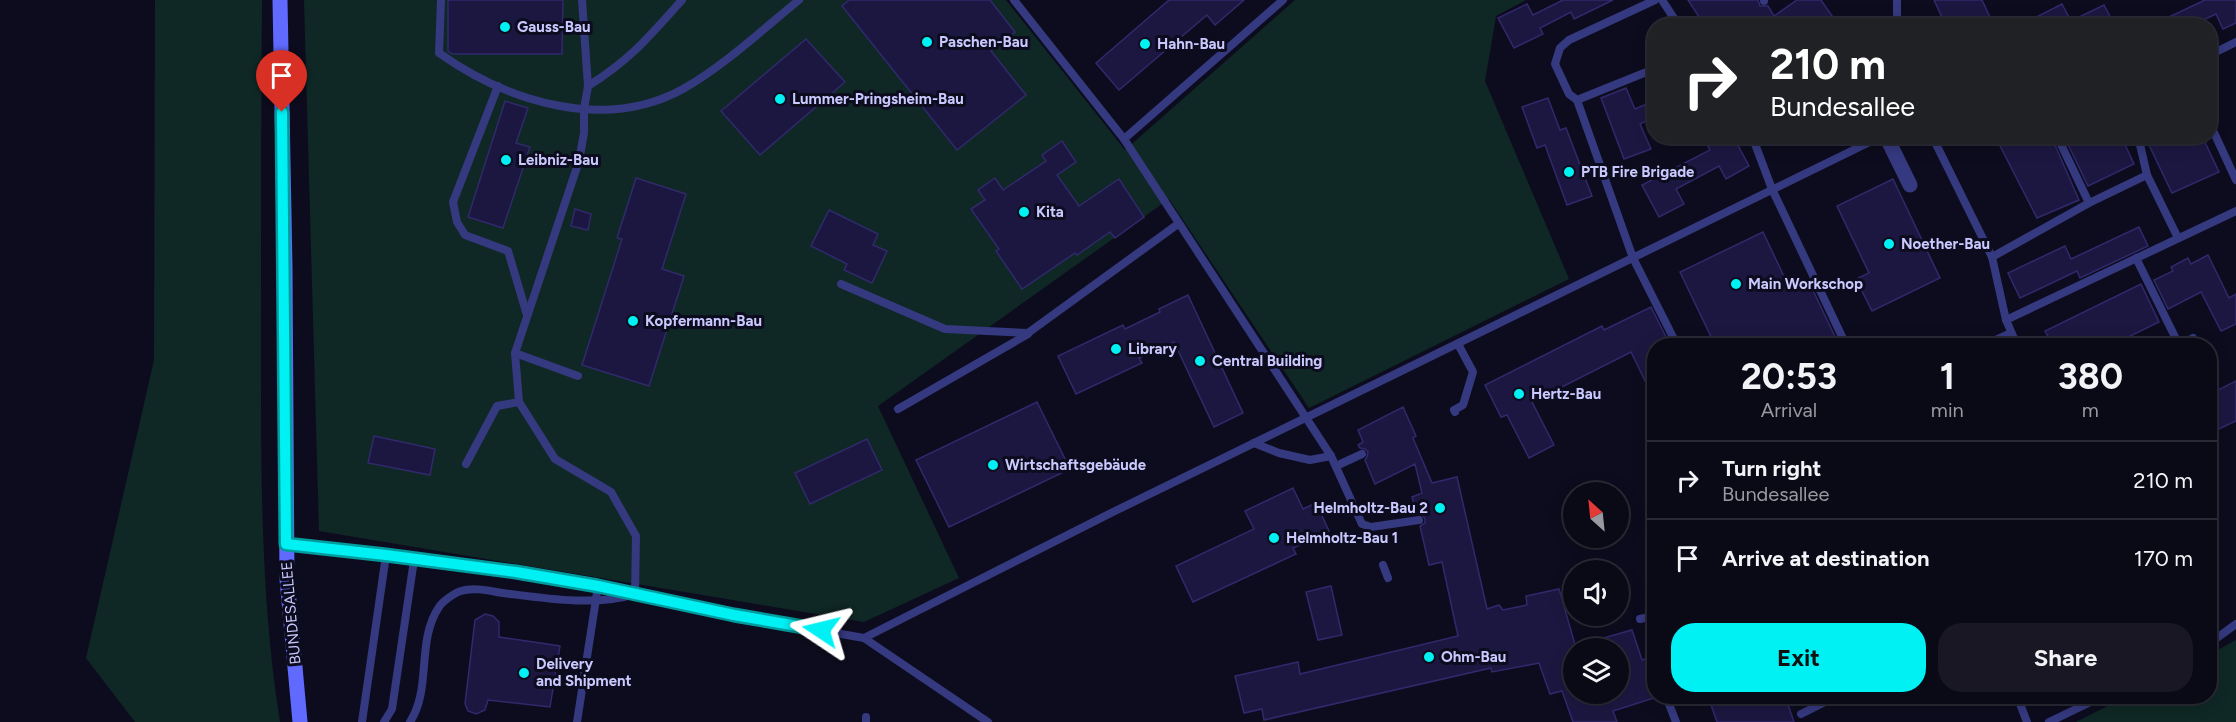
<!DOCTYPE html>
<html lang="en">
<head>
<meta charset="utf-8">
<style>
  :root { --surface:#0a0916; --page:#181723; --text:#f1f3f6; --muted:#999aa1; --line:#2a2a35; --accent:#00f1f4 }
  body { margin:0; font-family:Figtree,sans-serif; background:var(--page); color:var(--text); height:100vh; display:flex; flex-direction:column; font-size:22px; white-space:nowrap }
  * { box-sizing:border-box; margin:0 }
  p { font-size:20px; color:var(--muted) }
  .icon { flex:none; width:33px; height:33px; fill:none; stroke:currentColor; stroke-width:2; stroke-linecap:round; stroke-linejoin:round }
  .map { position:relative; flex:1; overflow:hidden }
  .side { position:absolute; left:1647px; top:338px; width:570px; height:366px; display:flex; flex-direction:column; background:var(--surface); border-radius:24px; box-shadow:0 3px 15px #0003,0 0 0 2px var(--line) }
  .side>* { flex:none }
  .hud { position:absolute; left:1647px; top:18px; width:570px; height:126px; border-radius:24px; box-shadow:0 3px 15px #0003,0 0 0 2px var(--line); background:#202124; color:#fff; overflow:hidden }
  .needle { width:39px; rotate:333deg }
  .buttons { position:absolute; left:1563px; top:482px; display:grid; gap:12px }
  .buttons a { display:grid; place-items:center; width:66px; height:66px; border-radius:50%; background:var(--surface); box-shadow:0 3px 15px #0003,0 0 0 2px var(--line); font-size:30px }
  .pin { position:absolute; display:grid; place-items:center; width:51px; height:51px; color:#fff; margin:-62px -26px; border-radius:50% 50% 50% 0; rotate:-45deg; box-shadow:0 0 6px #0007 }
  .pin .icon { rotate:45deg }
  .me { position:absolute; width:66px; margin:-33px; rotate:280deg; stroke-linejoin:round; filter:drop-shadow(0 0 4px #0008) }
  .turn { display:flex; align-items:center; gap:21px; height:126px; padding:0 24px; font-size:27px }
  .turn .icon { width:78px; height:78px; stroke-width:2.5 }
  .turn b { display:block; font-size:42px; line-height:51px }
  .eta { display:flex; justify-content:space-evenly; align-items:center; height:102px; text-align:center }
  .eta b { font-size:36px; font-weight:700; line-height:42px }
  .cta { display:flex; gap:12px; margin-top:auto; padding:12px 24px }
  .cta a { flex:1; height:69px; border-radius:24px; background:var(--accent); color:#111; font-size:24px; font-weight:700; line-height:69px; text-align:center }
  .cta a+a { background:var(--page); color:var(--text) }
  ul { padding:0; list-style:none }
  li { display:flex; align-items:center; gap:18px; height:78px; padding:0 24px; border-top:2px solid var(--line) }
  li div { flex:1 }
  li b { display:block; font-size:22px }
  li em { font-style:normal }
  .map>svg:first-child { display:block }
  .green { fill:#0f2825 }
  .building { fill:#1c1740; stroke:#30296c; stroke-width:1.5 }
  .lines { fill:none; stroke-linecap:round; stroke-linejoin:round }
  .lane { stroke:#35397f; stroke-width:8 }
  .street { stroke:#35397f; stroke-width:15 }
  .secondary { stroke:#606aff; stroke-width:15 }
  .route-casing { stroke:#009d9f; stroke-width:15 }
  .route { stroke:#00f1f4; stroke-width:10 }
  .poi-dot { fill:#00f1f4; stroke:#0d0c1e; stroke-width:2 }
  .labels { text-anchor:middle; stroke-width:6; stroke-linejoin:round; paint-order:stroke }
  .poi-label { font-size:15px; font-weight:bold; fill:#cac9ff; stroke:#0d0c1e; text-anchor:start }
  .street-label { font-size:15px; fill:#cac9ff; stroke:#0d0c1e }
</style>
</head>
<body>
<div class="map">
<svg width="2236" height="722" viewBox="0 0 2236 722">
  <rect width="100%" height="100%" fill="#0d0c1e"/>
  <g class="green">
    <path d="M155,0H262C261,114 261,227 261,341C261,468 260,597 280,722H135L86,658L154,360Z"/>
    <path d="M304,0H1006L1125,150L1295,0H1526L1496,16L1485,81L1569,279L1309,408L1169,199L878,406L959,578L864,622L319,531Z"/>
    <path d="M2236,640V722H2076L2127,696H2210V654Z"/>
  </g>
  <g class="building">
    <path d="M448,0H563L562,54H452L448,51Z"/>
    <path d="M849,0H990L1015,32L991,51L1026,95L957,150L842,6Z"/>
    <path d="M1169,0H1244L1215,25L1207,15L1119,90L1096,63Z"/>
    <path d="M1563,0H1613L1574,19L1571,12L1540,28L1543,34L1514,48L1498,18L1527,4L1533,15Z"/>
    <path d="M1688,0H1758L1760,6H1768L1774,16L1797,0H1821L1839,26H1705Z"/>
    <path d="M1934,0H1982L1994,26H1946Z"/>
    <path d="M2205,0H2236V23L2223,29L2216,14L2190,26H2150Z"/>
    <path d="M2062,4L2071,21L2104,5L2115,26H2019Z"/>
    <path d="M806,39L845,82L760,155L721,111Z"/>
    <path d="M1626,88L1635,109L1654,101V117L1640,124L1651,149L1624,159L1601,98Z"/>
    <path d="M1548,98L1560,130L1566,128L1592,196L1567,205L1545,145L1537,148L1522,107Z"/>
    <path d="M505,101L528,108L516,143L530,147L503,228L468,217Z"/>
    <path d="M1703,136H1733L1749,166L1726,179L1719,166L1676,189L1684,204L1659,217L1642,185L1710,150Z"/>
    <path d="M1995,136H2051L2079,200L2037,218Z"/>
    <path d="M2064,136H2121L2134,164L2088,186Z"/>
    <path d="M2167,136H2202L2219,172L2172,193L2149,145Z"/>
    <path d="M1062,141L1076,162L1057,175L1079,206L1119,179L1144,217L1115,238L1110,232L1077,255L1075,253L1022,289L996,251L999,249L971,209L985,200L978,190L995,178L1003,190L1046,161L1042,155Z"/>
    <path d="M636,178L686,194L662,269L684,276L649,386L582,365L622,239L617,238Z"/>
    <path d="M1893,179L1940,278L1872,311L1856,279L1869,273L1837,206Z"/>
    <path d="M575,209L591,214L588,230L571,226Z"/>
    <path d="M829,210L878,234L873,245L887,251L872,283L844,270L847,264L811,246Z"/>
    <path d="M2139,227L2148,246L2080,278L2077,271L2020,298L2008,273L2065,246L2071,259Z"/>
    <path d="M1763,232L1790,289L1808,280L1839,345H1715L1680,272Z"/>
    <path d="M2208,255L2229,298L2236,294V324L2221,331L2201,292L2168,309L2154,280L2173,271L2171,267L2188,258L2191,264Z"/>
    <path d="M2141,284L2159,322L2112,345H2052L2045,331Z"/>
    <path d="M1188,295L1243,413L1214,427L1174,342L1139,358L1142,363L1076,394L1058,356L1123,325L1125,329L1160,312L1159,309Z"/>
    <path d="M1651,307L1670,345H1654V399L1631,352L1532,402L1554,445L1529,458L1507,415L1501,417L1485,385L1602,326L1604,330Z"/>
    <path d="M2236,381V421L2210,433V394Z"/>
    <path d="M1037,402L1070,469L949,527L916,460Z"/>
    <path d="M1403,407L1416,436L1413,438L1432,483L1457,477L1487,609L1499,605L1503,610L1527,605L1526,596L1559,589L1576,648H1574V693H1618V648H1583L1582,644L1632,630L1642,660L1654,656V698L1613,711L1617,722H1573L1562,691L1550,694L1539,663L1492,672L1491,668L1264,720L1262,709L1244,713L1235,676L1298,662L1300,674L1458,636L1442,562L1429,565L1420,526L1425,523V519L1422,514H1417L1412,497L1422,493L1415,464L1375,484L1365,460L1367,457L1368,452L1365,449L1360,448L1358,445L1363,442L1358,430Z"/>
    <path d="M374,436L435,449L430,475L368,463Z"/>
    <path d="M867,439L882,470L810,504L795,473Z"/>
    <path d="M1293,488L1303,509L1316,503L1329,531L1293,548L1296,554L1193,602L1176,566L1254,529L1245,511Z"/>
    <path d="M1331,586L1342,635L1318,640L1306,592Z"/>
    <path d="M485,614L493,616L499,622V637L560,646L550,707L488,700L485,710L476,714L468,711L465,704L475,620Z"/>
    <path d="M1740,696H1785L1794,722H1717L1711,705Z"/>
  </g>
  <g class="lines">
    <g class="lane">
      <path d="M441,0L439,53C508,102 605,132 683,89C725,65 762,30 799,0"/>
      <path d="M582,0L588,86L584,109V133L579,161L515,353L519,402L555,459L611,492L636,536L635,594"/>
      <path d="M1014,0L1124,139L1331,456L1362,524L1371,527L1419,520"/>
      <path d="M1662,0L1679,26"/>
      <path d="M1897,0V26"/>
      <path d="M1764,1V0"/>
      <path d="M2210,55L2236,42"/>
      <path d="M1654,69L1577,100L1633,258L1677,345"/>
      <path d="M498,86L453,202L457,222L465,235L508,251L527,315"/>
      <path d="M588,86C630,60 650,36 682,0"/>
      <path d="M1577,100L1569,94L1555,64L1560,48L1569,40L1655,0"/>
      <path d="M2210,124L2236,180"/>
      <path d="M1752,136L1772,189L1846,345"/>
      <path d="M1932,136L1992,257L2006,320L2017,345"/>
      <path d="M2057,136L2089,203"/>
      <path d="M2138,136L2147,175"/>
      <path d="M1124,139L1283,0"/>
      <path d="M1992,257L2089,203L2147,175L2178,238"/>
      <path d="M2136,258L2179,345"/>
      <path d="M841,284L945,329L1028,333L1178,224"/>
      <path d="M2006,320L2236,211"/>
      <path d="M1985,345L2011,333"/>
      <path d="M2180,345L2193,338L2196,345"/>
      <path d="M515,353L578,376"/>
      <path d="M2210,371L2211,374"/>
      <path d="M898,409L1028,334"/>
      <path d="M1455,412L1454,410L1463,405L1473,372L1458,344"/>
      <path d="M1254,443L1279,453L1310,460L1331,456"/>
      <path d="M466,464L497,406L519,402"/>
      <path d="M1336,466L1362,454"/>
      <path d="M286,544L386,555L516,572L598,586L734,615L864,638L988,722"/>
      <path d="M1383,565L1388,578"/>
      <path d="M1640,619L1654,616"/>
      <path d="M864,638L1115,511L1882,136"/>
      <path d="M2210,643L2236,624"/>
      <path d="M2017,696L2027,722"/>
      <path d="M1669,704L1676,722"/>
      <path d="M1801,714L1837,696"/>
      <path d="M362,722L386,555"/>
      <path d="M384,722L392,709L414,560"/>
      <path d="M410,722C432,688 416,641 439,607C442,602 454,593 461,591C475,586 497,593 511,594C549,599 599,606 635,594"/>
      <path d="M577,722L598,586"/>
      <path d="M866,722V717"/>
      <path d="M2049,722L2103,696"/>
    </g>
    <path class="street" d="M1886,136L1910,185"/>
    <path class="secondary" d="M280,0L285,268L287,579L300,722"/>
  </g>
  <g class="lines">
    <defs>
      <path id="route" d="M282,112L286,544L386,555L516,572L598,586L734,615L821,630"/>
    </defs>
    <use href="#route" class="route-casing"/>
    <use href="#route" class="route"/>
  </g>
  <g class="poi-dot">
    <circle cx="505" cy="27" r="6"/>
    <circle cx="927" cy="42" r="6"/>
    <circle cx="1145" cy="44" r="6"/>
    <circle cx="780" cy="99" r="6"/>
    <circle cx="506" cy="160" r="6"/>
    <circle cx="1569" cy="172" r="6"/>
    <circle cx="1024" cy="212" r="6"/>
    <circle cx="1889" cy="244" r="6"/>
    <circle cx="1736" cy="284" r="6"/>
    <circle cx="633" cy="321" r="6"/>
    <circle cx="1116" cy="349" r="6"/>
    <circle cx="1200" cy="361" r="6"/>
    <circle cx="1519" cy="394" r="6"/>
    <circle cx="993" cy="465" r="6"/>
    <circle cx="1440" cy="508" r="6"/>
    <circle cx="1274" cy="538" r="6"/>
    <circle cx="1429" cy="657" r="6"/>
    <circle cx="524" cy="673" r="6"/>
  </g>
  <g class="labels">
    <g class="poi-label">
      <text x="517" y="32">Gauss-Bau</text>
      <text x="939" y="47">Paschen-Bau</text>
      <text x="1157" y="49">Hahn-Bau</text>
      <text x="792" y="104">Lummer-Pringsheim-Bau</text>
      <text x="518" y="165">Leibniz-Bau</text>
      <text x="1581" y="177">PTB Fire Brigade</text>
      <text x="1036" y="217">Kita</text>
      <text x="1901" y="249">Noether-Bau</text>
      <text x="1748" y="289">Main Workschop</text>
      <text x="645" y="326">Kopfermann-Bau</text>
      <text x="1128" y="354">Library</text>
      <text x="1212" y="366">Central Building</text>
      <text x="1531" y="399">Hertz-Bau</text>
      <text x="1005" y="470">Wirtschaftsgebäude</text>
      <text x="1428" y="513" text-anchor="end">Helmholtz-Bau 2</text>
      <text x="1286" y="543">Helmholtz-Bau 1</text>
      <text x="1441" y="662">Ohm-Bau</text>
      <text x="536" y="669">Delivery<tspan x="536" dy="17">and Shipment</tspan></text>
    </g>
    <g class="street-label">
      <text transform="translate(291 613) rotate(-95)" y="5">BUNDESALLEE</text>
    </g>
  </g>
</svg>
<div class="buttons">
<a><svg class="needle" viewBox="-14 -14 28 28"><path d="M0-13l5 13h-10z" fill="#e53935"/><path d="M0 13l5-13h-10z" fill="#999aa1"/></svg></a>
<a><svg class="icon" aria-label="sound" viewBox="0 0 24 24"><path d="M4 9h4l5-4v14l-5-4H4zM17 9q2 3 0 6"/></svg></a>
<a><svg class="icon" aria-label="layers" viewBox="0 0 24 24"><path d="M12 4l9 5-9 5-9-5zM3 14l9 5 9-5"/></svg></a>
</div>
<div class="pin" style="left:282px;top:112px;background:#d93025"><svg class="icon" aria-label="arrive" viewBox="0 0 24 24"><path d="M6 21V4h12l-3 4 3 4H6"/></svg></div>
<svg class="me" style="left:821px;top:630px" viewBox="-20 -20 40 40"><path d="M0-17L14 15 0 8-14 15z" fill="#00f1f4" stroke="#fff" stroke-width="4"/></svg>
<div class="hud">
<div class="turn"><svg class="icon" aria-label="right" viewBox="0 0 24 24"><path d="M7 20v-9h11M14 6l5 5-5 5"/></svg><div><b>210 m</b>Bundesallee</div></div>
</div>
<section class="side">
<div class="eta">
<div><b>20:53</b><p>Arrival</p></div>
<div><b>1</b><p>min</p></div>
<div><b>380</b><p>m</p></div>
</div>
<ul>
<li><svg class="icon" aria-label="right" viewBox="0 0 24 24"><path d="M7 20v-9h11M14 6l5 5-5 5"/></svg><div><b>Turn right</b><p>Bundesallee</p></div><em>210 m</em></li>
<li><svg class="icon" aria-label="arrive" viewBox="0 0 24 24"><path d="M6 21V4h12l-3 4 3 4H6"/></svg><div><b>Arrive at destination</b></div><em>170 m</em></li>
</ul>
<div class="cta"><a>Exit</a><a>Share</a></div>
</section>
</div>
</body>
</html>
